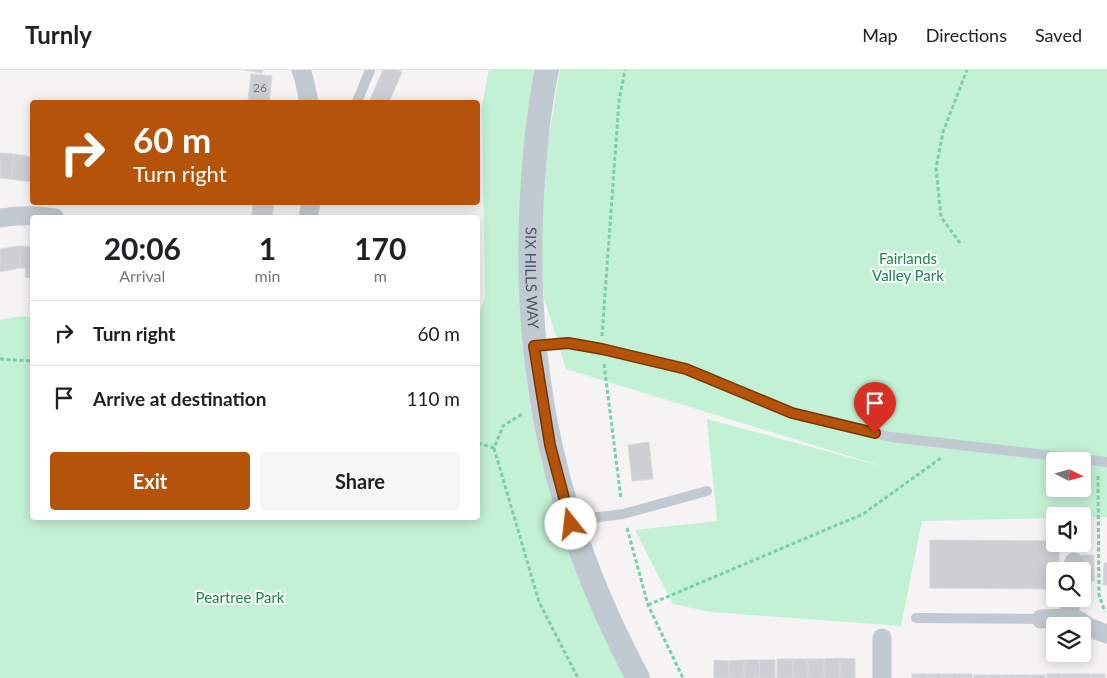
<!DOCTYPE html>
<html lang="en">
<head>
<meta charset="utf-8">
<style>
  :root { --surface:#fff; --page:#f6f6f6; --text:#202124; --muted:#757577; --line:#e0e0e0; --accent:#b45309 }
  body { margin:0; font-family:Lato,sans-serif; background:var(--page); color:var(--text); height:100vh; display:flex; flex-direction:column; font-size:19px; white-space:nowrap }
  * { box-sizing:border-box; margin:0 }
  p { font-size:16px; color:var(--muted) }
  .icon { flex:none; width:28px; height:28px; fill:none; stroke:currentColor; stroke-width:2; stroke-linecap:round; stroke-linejoin:round }
  .map { position:relative; flex:1; overflow:hidden }
  .sheet { position:absolute; left:30px; top:145px; width:450px; height:305px; display:flex; flex-direction:column; background:var(--surface); border-radius:5px; box-shadow:0 2px 12px #0003 }
  .sheet>* { flex:none }
  .banner { position:absolute; left:30px; top:30px; width:450px; height:105px; border-radius:5px; box-shadow:0 2px 12px #0003; background:#b45309; color:#fff; overflow:hidden }
  .needle { width:32px; rotate:96deg }
  .buttons { position:absolute; left:1046px; top:382px; display:grid; gap:10px }
  .buttons a { display:grid; place-items:center; width:45px; height:45px; border-radius:5px; background:var(--surface); box-shadow:0 2px 12px #0003; font-size:25px }
  .pin { position:absolute; display:grid; place-items:center; width:42px; height:42px; color:#fff; margin:-51px -21px; border-radius:50% 50% 50% 0; rotate:-45deg; box-shadow:0 0 5px #0007 }
  .pin .icon { rotate:45deg }
  .me { position:absolute; width:55px; margin:-28px; rotate:344deg; stroke-linejoin:round; filter:drop-shadow(0 0 4px #0008) }
  .turn { display:flex; align-items:center; gap:18px; height:105px; padding:0 20px; font-size:22px }
  .turn .icon { width:65px; height:65px; stroke-width:2.5 }
  .turn b { display:block; font-size:35px; line-height:42px }
  .eta { display:flex; justify-content:space-evenly; align-items:center; height:85px; text-align:center }
  .eta b { font-size:30px; font-weight:700; line-height:35px }
  .button { display:flex; gap:10px; margin-top:auto; padding:10px 20px }
  .button a { flex:1; height:58px; border-radius:5px; background:var(--accent); color:#fff; font-size:20px; font-weight:700; line-height:58px; text-align:center }
  .button a+a { background:var(--page); color:var(--text) }
  ul { padding:0; list-style:none }
  li { display:flex; align-items:center; gap:15px; height:65px; padding:0 20px; border-top:1px solid var(--line) }
  li div { flex:1 }
  li b { display:block; font-size:19px }
  li em { font-style:normal }
  header { display:flex; align-items:center; gap:30px; box-sizing:border-box; height:70px; padding:0 25px; background:var(--surface); border-bottom:1px solid var(--line) }
  header strong { font-size:24px }
  nav { display:flex; gap:28px; margin-inline-start:auto; font-size:18px }
  .map>svg:first-child { display:block }
  .green { fill:#c3f1d5; fill-rule:evenodd }
  .building { fill:#cdcfd5; stroke:#d7d9de }
  .lines { fill:none; stroke-linecap:round; stroke-linejoin:round }
  .path { stroke:#7ad0a6; stroke-width:3; stroke-dasharray:4 2.5; stroke-linecap:butt }
  .service { stroke:#c1cad2; stroke-width:10 }
  .minor { stroke:#c1cad2; stroke-width:19 }
  .tertiary { stroke:#c1cad2; stroke-width:24 }
  .route-casing { stroke:#753606; stroke-width:12 }
  .route { stroke:#b45309; stroke-width:9 }
  .labels { text-anchor:middle; stroke-width:4; stroke-linejoin:round; paint-order:stroke }
  .number-label { font-size:12px; fill:#6b747e }
  .park-label { font-size:15px; fill:#17864f; stroke:#fff }
  .street-label { font-size:15px; fill:#4a5661; stroke:#fff }
</style>
</head>
<body>
<header>
<strong>Turnly</strong>
<nav><a>Map</a><a>Directions</a><a>Saved</a></nav>
</header>
<div class="map">
<svg width="1107" height="608" viewBox="0 0 1107 608">
  <rect width="100%" height="100%" fill="#f5f3f3"/>
  <g class="green">
    <path d="M489,0H537C533,48 529,95 525,143C524,165 520,188 520,211C519,348 562,488 626,608H0V250L22,246L32,247V448H478V245L485,227L482,35Z"/>
    <path d="M560,0H1107V447L1055,446V448L922,451L901,556L711,542L673,534L635,460L717,451L707,349L885,397L566,299L544,228L540,166L544,96ZM1055,391H1082V419H1055Z"/>
  </g>
  <g class="building">
    <path d="M245,0H263L262,3Z"/>
    <path d="M383,0H397L402,2L389,32H369Z"/>
    <path d="M251,4L272,6L269,32L248,30Z"/>
    <path d="M248,30L269,32H248Z"/>
    <path d="M0,83L14,84L11,109L0,108Z"/>
    <path d="M14,84L32,87L31,112L11,109Z"/>
    <path d="M253,132H274L272,148L252,146Z"/>
    <path d="M19,176L32,177V208L25,207L26,198H20Z"/>
    <path d="M19,176L20,198L0,202V179Z"/>
    <path d="M649,372L653,409L632,411L628,375Z"/>
    <path d="M930,470L1055,471V474H1059V495H1061L1060,501H1055V519L930,518Z"/>
    <path d="M1082,485H1094V511L1082,510Z"/>
    <path d="M1104,493H1107V515H1103Z"/>
    <path d="M840,588V608H824V589Z"/>
    <path d="M840,588L855,589V608H840Z"/>
    <rect x="777" y="589" width="16" height="19"/>
    <rect x="793" y="589" width="15" height="19"/>
    <rect x="808" y="589" width="16" height="19"/>
    <path d="M714,590L729,591V608H714Z"/>
    <path d="M744,590H760L759,608H744Z"/>
    <path d="M744,590V608H729V591Z"/>
    <path d="M760,590H775V608H759Z"/>
    <rect x="912" y="604" width="15" height="4"/>
    <rect x="927" y="604" width="15" height="4"/>
    <rect x="942" y="604" width="15" height="4"/>
    <rect x="957" y="604" width="15" height="4"/>
    <rect x="1047" y="604" width="15" height="4"/>
    <rect x="1062" y="604" width="14" height="4"/>
    <rect x="1076" y="604" width="15" height="4"/>
    <rect x="1091" y="604" width="14" height="4"/>
    <rect x="974" y="605" width="14" height="3"/>
    <rect x="988" y="605" width="14" height="3"/>
    <rect x="1002" y="605" width="14" height="3"/>
    <rect x="1016" y="605" width="15" height="3"/>
    <rect x="1031" y="605" width="14" height="3"/>
  </g>
  <g class="lines">
    <g class="path">
      <path d="M960,173L941,147L936,98L943,62L967,0"/>
      <path d="M602,266L619,31L625,0"/>
      <path d="M0,289L32,291"/>
      <path d="M604,294L621,429"/>
      <path d="M478,373L494,378L503,356L522,344"/>
      <path d="M494,378L539,532L578,608"/>
      <path d="M1098,406L1099,525L1105,542"/>
      <path d="M627,458L648,535L683,608"/>
      <path d="M648,535L863,444L941,388"/>
    </g>
    <g class="service">
      <path d="M357,32L370,0"/>
      <path d="M535,275L568,273L602,279L686,299L792,343L891,367L1107,392"/>
      <path d="M572,454L591,448L623,444L707,421"/>
      <path d="M916,548L1041,549"/>
    </g>
    <g class="minor">
      <path d="M301,0L304,9L309,32"/>
      <path d="M0,148C19,145 36,145 55,148"/>
      <path d="M308,148L311,132"/>
      <path d="M1073,501L1074,492"/>
      <path d="M1069,548L1071,529"/>
      <path d="M1041,549L1069,548L1080,551L1088,557L1107,564"/>
      <path d="M882,568V608"/>
    </g>
    <path class="tertiary" id="s1" d="M547,0C538,41 535,82 532,124C522,300 555,453 638,608"/>
  </g>
  <g class="lines">
    <defs>
      <path id="route" d="M571,454L550,375L534,276L568,273L602,279L686,299L792,343L875,363"/>
    </defs>
    <use href="#route" class="route-casing"/>
    <use href="#route" class="route"/>
  </g>
  <g class="labels">
    <g class="number-label">
      <text x="260" y="22">26</text>
    </g>
    <g class="park-label">
      <text x="908" y="194">Fairlands<tspan x="908" dy="17">Valley Park</tspan></text>
      <text x="240" y="533">Peartree Park</text>
    </g>
    <g class="street-label">
      <text dy="5" stroke="none"><textPath href="#s1" startOffset="209">SIX HILLS WAY</textPath></text>
    </g>
  </g>
</svg>
<div class="buttons">
<a><svg class="needle" viewBox="-14 -14 28 28"><path d="M0-13l5 13h-10z" fill="#e53935"/><path d="M0 13l5-13h-10z" fill="#757577"/></svg></a>
<a><svg class="icon" aria-label="sound" viewBox="0 0 24 24"><path d="M4 9h4l5-4v14l-5-4H4zM17 9q2 3 0 6"/></svg></a>
<a><svg class="icon" aria-label="search" viewBox="0 0 24 24"><circle cx="10" cy="10" r="6"/><path d="M15 15l6 6"/></svg></a>
<a><svg class="icon" aria-label="layers" viewBox="0 0 24 24"><path d="M12 4l9 5-9 5-9-5zM3 14l9 5 9-5"/></svg></a>
</div>
<div class="pin" style="left:875px;top:363px;background:#d93025"><svg class="icon" aria-label="arrive" viewBox="0 0 24 24"><path d="M6 21V4h12l-3 4 3 4H6"/></svg></div>
<svg class="me" style="left:571px;top:454px" viewBox="-20 -20 40 40"><circle r="19" fill="#fff"/><path d="M0-13L10 11 0 6-10 11z" fill="#b45309"/></svg>
<div class="banner">
<div class="turn"><svg class="icon" aria-label="right" viewBox="0 0 24 24"><path d="M7 20v-9h11M14 6l5 5-5 5"/></svg><div><b>60 m</b>Turn right</div></div>
</div>
<section class="sheet">
<div class="eta">
<div><b>20:06</b><p>Arrival</p></div>
<div><b>1</b><p>min</p></div>
<div><b>170</b><p>m</p></div>
</div>
<ul>
<li><svg class="icon" aria-label="right" viewBox="0 0 24 24"><path d="M7 20v-9h11M14 6l5 5-5 5"/></svg><div><b>Turn right</b></div><em>60 m</em></li>
<li><svg class="icon" aria-label="arrive" viewBox="0 0 24 24"><path d="M6 21V4h12l-3 4 3 4H6"/></svg><div><b>Arrive at destination</b></div><em>110 m</em></li>
</ul>
<div class="button"><a>Exit</a><a>Share</a></div>
</section>
</div>
</body>
</html>
